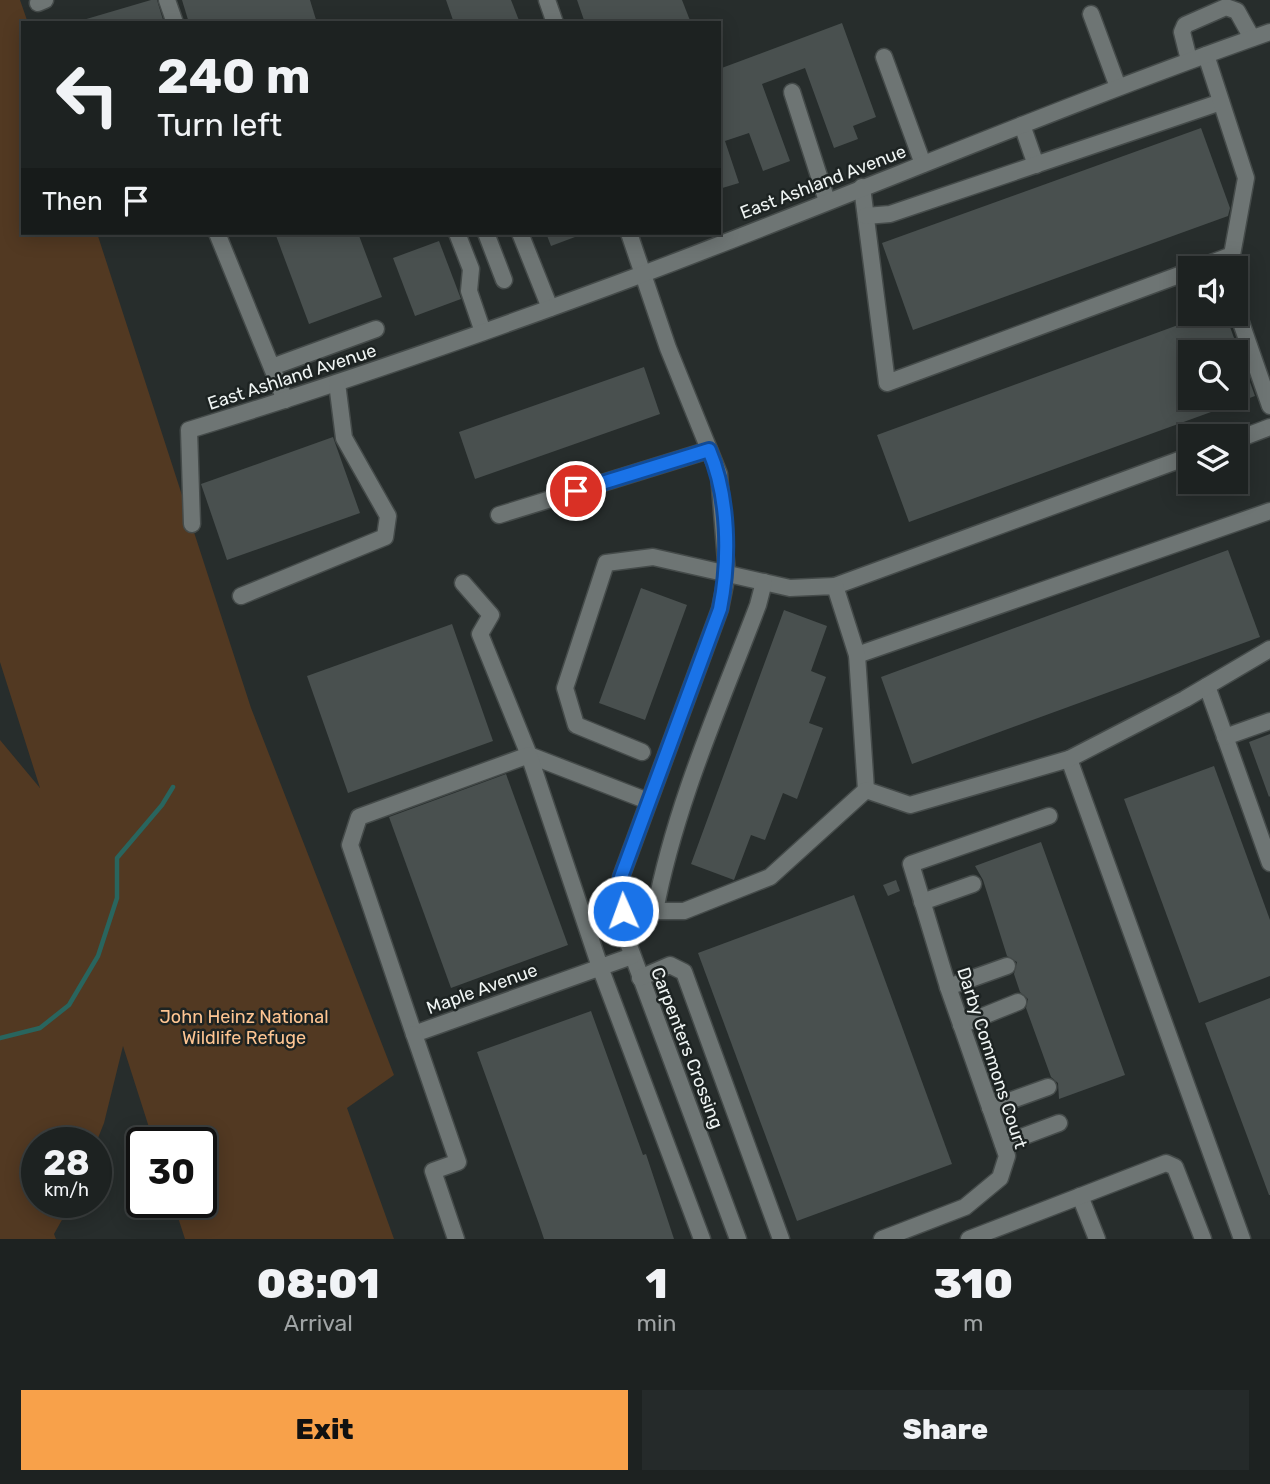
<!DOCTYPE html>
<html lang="en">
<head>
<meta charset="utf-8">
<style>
  :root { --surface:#1d2221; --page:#252a2a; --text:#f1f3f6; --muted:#a0a4a5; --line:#3b3f3f; --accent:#f8a14a }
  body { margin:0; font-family:Rubik,sans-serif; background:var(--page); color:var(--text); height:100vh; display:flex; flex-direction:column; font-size:26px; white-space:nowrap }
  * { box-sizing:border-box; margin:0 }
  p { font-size:23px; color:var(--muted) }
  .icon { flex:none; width:38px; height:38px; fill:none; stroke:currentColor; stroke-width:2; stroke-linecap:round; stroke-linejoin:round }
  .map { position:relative; height:1239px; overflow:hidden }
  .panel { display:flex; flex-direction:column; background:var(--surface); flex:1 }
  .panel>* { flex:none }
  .banner { position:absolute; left:21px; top:21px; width:700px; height:214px; border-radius:0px; box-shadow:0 4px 18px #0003,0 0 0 2px var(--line); background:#1d2221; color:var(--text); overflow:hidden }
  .controls { position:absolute; left:1178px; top:256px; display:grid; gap:14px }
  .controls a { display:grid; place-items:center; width:70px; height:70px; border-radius:0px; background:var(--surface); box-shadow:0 4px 18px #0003,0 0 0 2px var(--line); font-size:35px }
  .speed { position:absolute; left:21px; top:1127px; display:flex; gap:14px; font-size:35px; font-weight:700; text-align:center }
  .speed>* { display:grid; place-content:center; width:91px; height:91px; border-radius:50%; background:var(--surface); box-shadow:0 4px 18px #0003,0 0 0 2px var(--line); line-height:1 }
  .speed small { font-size:18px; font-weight:400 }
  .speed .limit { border:4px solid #111; border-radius:10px; background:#fff; color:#111 }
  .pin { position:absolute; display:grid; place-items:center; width:60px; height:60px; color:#fff; margin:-30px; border:4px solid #fff; border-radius:50%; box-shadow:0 2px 7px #0007 }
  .me { position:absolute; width:77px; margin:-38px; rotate:358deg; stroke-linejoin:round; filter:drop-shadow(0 0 5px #0008) }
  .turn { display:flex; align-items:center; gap:24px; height:147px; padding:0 21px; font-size:32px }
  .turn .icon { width:91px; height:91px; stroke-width:2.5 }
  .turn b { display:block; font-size:49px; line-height:60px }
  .then { display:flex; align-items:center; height:66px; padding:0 21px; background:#0003; gap:14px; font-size:26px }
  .eta { display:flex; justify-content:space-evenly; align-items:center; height:119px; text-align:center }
  .eta b { font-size:42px; font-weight:800; line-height:49px }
  .action { display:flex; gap:14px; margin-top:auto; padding:14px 21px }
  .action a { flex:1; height:80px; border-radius:0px; background:var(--accent); color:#111; font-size:28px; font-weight:800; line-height:80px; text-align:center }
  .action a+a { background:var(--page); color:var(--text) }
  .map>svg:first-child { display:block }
  .green { fill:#523922 }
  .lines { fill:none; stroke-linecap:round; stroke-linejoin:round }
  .stream { stroke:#29655e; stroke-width:4.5 }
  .building { fill:#49504f; fill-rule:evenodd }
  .minor-casing { stroke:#454b4a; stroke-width:19 }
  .minor { stroke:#6e7574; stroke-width:16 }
  .route-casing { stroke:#114b97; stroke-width:18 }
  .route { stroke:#1a73e8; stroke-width:12 }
  .labels { text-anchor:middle; stroke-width:5; stroke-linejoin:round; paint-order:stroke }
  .street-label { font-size:18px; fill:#eff4f3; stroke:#1d2322 }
  .park-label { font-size:18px; fill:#fec592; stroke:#1d2322 }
</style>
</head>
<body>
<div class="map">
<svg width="1270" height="1239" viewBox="0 0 1270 1239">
  <rect width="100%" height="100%" fill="#272d2c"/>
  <path class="green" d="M0,0H20L28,23H23V233H97L251,708L394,1075L347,1108L394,1239H185L173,1202H201V1143H154L123,1046L104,1123L96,1143H37V1202H72L54,1234L56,1239H0V740L40,788L0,662Z"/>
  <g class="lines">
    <path class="stream" d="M0,1038L40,1028L69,1005L98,956L117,898V858L162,805L173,787"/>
  </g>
  <g class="building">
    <path d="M151,0H157L164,23H84L83,20Z"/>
    <path d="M182,0H310L317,23H189Z"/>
    <path d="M446,0H511L520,23H454Z"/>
    <path d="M577,0H682L691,23H585Z"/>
    <path d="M842,23L876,117L853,126L858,139L834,148L805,68L762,84L790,161L763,171L749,133L725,141L739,183L719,189V69Z"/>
    <path d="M1201,128L1230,208L1228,216L913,330L882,243Z"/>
    <path d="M275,233H358L382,297L309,324Z"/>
    <path d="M546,233H582L583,234L551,246Z"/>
    <path d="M439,241L461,299L415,316L393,258Z"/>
    <path d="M1211,313H1225L1255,396L909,522L877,435ZM1190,352H1236V397H1190Z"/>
    <path d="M644,367L660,414L475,479L459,432Z"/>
    <path d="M333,437L360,513L227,560L201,484Z"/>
    <path d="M1228,550L1260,637L912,764L881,677Z"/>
    <path d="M641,588L687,605L645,720L599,703Z"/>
    <path d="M784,610L827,626L811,671L826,677L809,723L823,728L797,799L783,793L765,840L751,835L734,880L691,864Z"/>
    <path d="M452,624L493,741L348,793L307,676Z"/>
    <path d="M1270,734V796L1269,797L1249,742Z"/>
    <path d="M1214,766L1270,920V976L1199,1003L1124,799Z"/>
    <path d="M506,774L568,945L451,988L389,817Z"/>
    <path d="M1041,842L1125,1075L1059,1099L1058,1083L1051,1077L1026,1008L1028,999L1020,992L1014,974L1017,962L1007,956L983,880L975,866Z"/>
    <path d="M896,880L900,891L888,896L883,885Z"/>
    <path d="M854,895L952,1164L797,1221L698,953Z"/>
    <path d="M1270,998V1195H1269L1205,1023Z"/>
    <path d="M591,1011L643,1155L646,1154L674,1239H544L539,1224L477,1052Z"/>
  </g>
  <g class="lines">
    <defs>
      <g id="minor">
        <path d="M167,0L175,23"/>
        <path d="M547,0L555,23"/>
        <path d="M38,3L45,0"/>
        <path d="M1091,14L1118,87"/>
        <path d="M884,57L923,164"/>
        <path d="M1189,60L1182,32L1185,25L1226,7L1237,11L1252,38"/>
        <path d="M792,92L827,201"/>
        <path d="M1022,125L1036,165"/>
        <path d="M862,187L887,383L1190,271"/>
        <path d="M866,216L890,214L1221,102"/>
        <path d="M217,233L285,400"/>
        <path d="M457,233L471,269L469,291L483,332"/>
        <path d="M486,233L504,280"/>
        <path d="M520,233L550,308"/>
        <path d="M629,233L668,348L719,474L727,574L720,609L621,877L624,932L738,1239"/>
        <path d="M1198,268L1232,255L1246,178L1206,55"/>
        <path d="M1236,308L1270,406"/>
        <path d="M272,367L376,329"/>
        <path d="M1236,440L1270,427"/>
        <path d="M499,515L709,450"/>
        <path d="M192,524L189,430C342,383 493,330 643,274C853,195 1059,106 1270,32"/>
        <path d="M463,583L491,615L480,634L529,755L648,801"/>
        <path d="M835,586L1190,456"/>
        <path d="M241,596L385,537L388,516L344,438L337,383"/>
        <path d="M857,655L1270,511"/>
        <path d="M1207,686L1270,863"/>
        <path d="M1225,737L1270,721"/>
        <path d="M642,752L576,725L565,688L606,563L653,557L790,588L835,586L857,655L866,790"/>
        <path d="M1069,759L1242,1239"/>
        <path d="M922,902L973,884"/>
        <path d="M623,911H684L770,877L866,790L910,805L1069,759L1185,699L1270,649"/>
        <path d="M655,911C675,805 720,705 758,605L764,582"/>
        <path d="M632,956L414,1034L350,845L359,817L529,755L600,967L702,1239"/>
        <path d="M640,978L670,965L684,972L781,1239"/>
        <path d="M948,987L1007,966"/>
        <path d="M961,1025L1018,1002"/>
        <path d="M414,1034L458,1162L433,1171L456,1239"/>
        <path d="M990,1108L1048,1087"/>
        <path d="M1003,1144L1059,1123"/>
        <path d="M1080,1196L1097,1239"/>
        <path d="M882,1239L965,1207L1000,1178L1007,1156L948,987L911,864L1049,816"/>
        <path d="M969,1239L1166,1163L1175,1167L1203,1239"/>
      </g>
    </defs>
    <use href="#minor" class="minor-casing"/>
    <use href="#minor" class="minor"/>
  </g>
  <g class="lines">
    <defs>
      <path id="route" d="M576,491L709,450C729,497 730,559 720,609L621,877L623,911"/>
    </defs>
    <use href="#route" class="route-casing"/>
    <use href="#route" class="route"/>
  </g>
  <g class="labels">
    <g class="street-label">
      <text transform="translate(823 182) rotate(-21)" y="6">East Ashland Avenue</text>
      <text transform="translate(292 377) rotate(-18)" y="6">East Ashland Avenue</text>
      <text transform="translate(482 989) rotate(-20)" y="6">Maple Avenue</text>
      <text transform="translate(687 1048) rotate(69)" y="6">Carpenters Crossing</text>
      <text transform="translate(992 1058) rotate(72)" y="6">Darby Commons Court</text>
    </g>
    <g class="park-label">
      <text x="244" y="1023">John Heinz National<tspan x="244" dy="21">Wildlife Refuge</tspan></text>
    </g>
  </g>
</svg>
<div class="controls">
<a><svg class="icon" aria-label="sound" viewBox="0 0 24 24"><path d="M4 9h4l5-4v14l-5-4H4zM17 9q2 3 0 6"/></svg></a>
<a><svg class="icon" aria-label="search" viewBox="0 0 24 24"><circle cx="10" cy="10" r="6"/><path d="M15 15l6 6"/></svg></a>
<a><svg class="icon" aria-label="layers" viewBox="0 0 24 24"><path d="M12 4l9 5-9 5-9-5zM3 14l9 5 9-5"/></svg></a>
</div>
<div class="speed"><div>28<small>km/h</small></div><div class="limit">30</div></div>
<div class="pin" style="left:576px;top:491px;background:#d93025"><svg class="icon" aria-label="arrive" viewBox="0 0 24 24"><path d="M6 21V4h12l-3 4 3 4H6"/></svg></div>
<svg class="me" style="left:623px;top:911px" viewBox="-20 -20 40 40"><circle r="17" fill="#1a73e8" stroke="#fff" stroke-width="3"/><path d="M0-11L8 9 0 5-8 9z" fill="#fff"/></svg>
<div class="banner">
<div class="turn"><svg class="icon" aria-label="left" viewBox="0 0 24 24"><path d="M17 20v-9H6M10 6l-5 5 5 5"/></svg><div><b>240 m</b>Turn left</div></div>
<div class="then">Then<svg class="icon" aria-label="arrive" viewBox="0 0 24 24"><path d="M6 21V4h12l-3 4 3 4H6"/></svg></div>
</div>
</div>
<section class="panel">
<div class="eta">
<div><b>08:01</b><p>Arrival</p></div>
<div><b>1</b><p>min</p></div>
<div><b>310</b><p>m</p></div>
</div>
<div class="action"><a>Exit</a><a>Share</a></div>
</section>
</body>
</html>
